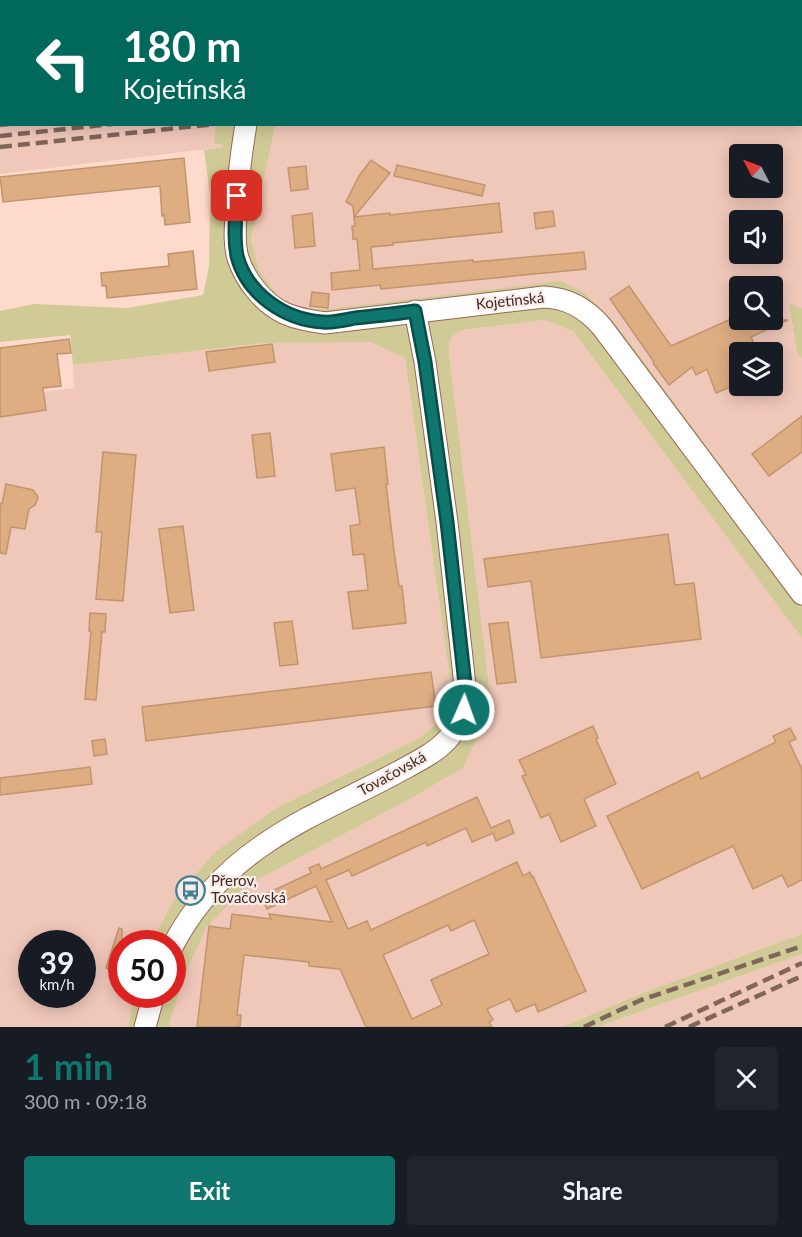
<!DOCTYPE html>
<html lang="en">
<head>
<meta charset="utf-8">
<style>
  :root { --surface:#171b24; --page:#20242c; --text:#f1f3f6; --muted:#9ea1a6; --accent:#0f766e }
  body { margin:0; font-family:Lato,sans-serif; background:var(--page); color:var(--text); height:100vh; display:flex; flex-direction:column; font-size:22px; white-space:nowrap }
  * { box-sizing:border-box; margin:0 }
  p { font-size:20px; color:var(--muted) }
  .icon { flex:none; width:33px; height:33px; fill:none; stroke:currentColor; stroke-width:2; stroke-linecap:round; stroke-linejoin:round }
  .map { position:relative; height:1027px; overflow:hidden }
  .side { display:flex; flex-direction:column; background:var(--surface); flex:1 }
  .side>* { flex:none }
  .guide { position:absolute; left:0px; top:0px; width:802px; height:126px; box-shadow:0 3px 15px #0003; background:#00695c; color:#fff; overflow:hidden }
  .needle { width:39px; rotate:311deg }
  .fabs { position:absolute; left:729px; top:144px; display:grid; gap:12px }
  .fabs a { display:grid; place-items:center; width:54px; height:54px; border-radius:6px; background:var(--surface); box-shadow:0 3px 15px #0003; font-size:30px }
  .speed { position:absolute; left:18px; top:930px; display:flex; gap:12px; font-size:30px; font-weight:700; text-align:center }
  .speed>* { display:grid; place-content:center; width:78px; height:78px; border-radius:50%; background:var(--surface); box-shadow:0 3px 15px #0003; line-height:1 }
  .speed small { font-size:15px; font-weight:400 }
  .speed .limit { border:9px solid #d22; background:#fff; color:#111 }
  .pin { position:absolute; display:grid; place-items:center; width:51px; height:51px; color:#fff; margin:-26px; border-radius:12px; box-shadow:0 3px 9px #0006 }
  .me { position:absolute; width:66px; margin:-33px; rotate:2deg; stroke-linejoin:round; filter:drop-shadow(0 0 4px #0008) }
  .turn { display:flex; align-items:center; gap:21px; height:126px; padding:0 24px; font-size:27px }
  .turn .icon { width:78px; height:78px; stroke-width:2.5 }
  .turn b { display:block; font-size:42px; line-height:51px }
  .round { display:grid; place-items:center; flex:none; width:63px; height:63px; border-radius:6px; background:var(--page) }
  .summary { display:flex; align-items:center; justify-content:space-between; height:102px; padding:0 24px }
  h1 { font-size:36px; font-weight:700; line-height:45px; color:var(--accent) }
  .action { display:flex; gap:12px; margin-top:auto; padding:12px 24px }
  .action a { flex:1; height:69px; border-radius:6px; background:var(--accent); color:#fff; font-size:24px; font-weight:700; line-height:69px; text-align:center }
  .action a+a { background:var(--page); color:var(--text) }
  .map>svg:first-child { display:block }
  .built { fill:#f0c8ba; fill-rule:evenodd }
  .green { fill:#d0ca96 }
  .building { fill:#dead82; stroke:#c0946e; stroke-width:1.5; fill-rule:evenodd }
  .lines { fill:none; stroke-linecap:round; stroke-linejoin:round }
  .secondary-casing { stroke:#9a6652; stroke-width:23 }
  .secondary { stroke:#fff; stroke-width:21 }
  .rail { stroke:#7f655a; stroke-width:4.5; stroke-dasharray:12 6; stroke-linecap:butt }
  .route-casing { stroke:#0a4d48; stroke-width:15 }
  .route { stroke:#0f766e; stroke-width:10 }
  .labels { text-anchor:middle; stroke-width:4.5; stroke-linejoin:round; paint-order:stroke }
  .street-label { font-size:15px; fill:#3f2920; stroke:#faede9 }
  .poi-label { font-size:15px; fill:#3f2920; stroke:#faede9; text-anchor:start }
</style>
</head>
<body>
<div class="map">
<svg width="802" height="1027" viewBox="0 0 802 1027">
  <rect width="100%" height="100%" fill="#fedacc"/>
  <g class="built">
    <path d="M0,0H253V2H2V124H801V2L396,1V0H802V308L789,305L797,352L802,358V574L616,324L586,294L330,309L298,308L278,296L259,270L251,239L270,146L224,147L0,174ZM740,154H772V188H740ZM740,220H772V254H740ZM740,286H772V320H740ZM740,352H772V386H740Z"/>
    <path d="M544,320L573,331L802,638V934L635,996L562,1027H169L171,1018L188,968L206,928L245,886L403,803L463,768L489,713V686L449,354V339L451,336L462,330Z"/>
    <path d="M370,342L405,358L452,693L440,720L420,738L276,808L172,903L151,943L122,944V994L135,995L128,1027H0V398L74,388L73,365L265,343ZM32,944H82V994H32Z"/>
    <path d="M802,954V1027H597L602,1025Z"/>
  </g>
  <g class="green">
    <path d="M216,125H275L251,239L259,270L278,296L298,308L330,309L561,281L586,294L616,324L802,574V638L573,331L544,320L462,330C448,338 449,339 449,354L489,686V713L463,768L403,803L245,886L210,924L206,928L188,968L171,1018L169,1027H128L135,995L172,994V944L151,943L172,903L214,853L276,808L420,738L440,720L452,693L405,358L370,342L265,343L73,365L70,335L0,342V311L34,304L127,308L203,295L209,266L210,194L204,150L223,147V144H214Z"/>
    <path d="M789,304L802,308V358L797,352Z"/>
    <path d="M802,934V954L597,1027H562L635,996Z"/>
  </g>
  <g class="building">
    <path d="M184,158L190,222L165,225L164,215L162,216L160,186L3,202L0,177Z"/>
    <path d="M371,160L390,173L354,217L353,206L346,202L359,176Z"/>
    <path d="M397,165L485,185L482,196L394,176Z"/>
    <path d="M306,166L308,189L291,191L288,168Z"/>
    <path d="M499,203L502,232L393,243V245L371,247L373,269L473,260V262L584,252L586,269L381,289L380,285L332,290L331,273L360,270L357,239H353L352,226H355L354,217L390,213V215Z"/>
    <path d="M553,211L555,226L536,229L534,213Z"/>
    <path d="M312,213L315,246L295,248L292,216Z"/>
    <path d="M193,251L197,289L107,298L106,286H102L101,273L169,266L168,254Z"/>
    <path d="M629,286L671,346L740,315V320H788L751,337L755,346L740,352V383L716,393L707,369L696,375L692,367L669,385L653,363L654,362L610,299Z"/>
    <path d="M312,292L329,294L328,308L310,306Z"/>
    <path d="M69,339L71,353L57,354L61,386L43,388L46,410L0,417V348Z"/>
    <path d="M272,344L275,362L209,371L206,352Z"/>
    <path d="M802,416V452L769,476L752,454Z"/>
    <path d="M270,433L275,476L257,478L252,435Z"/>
    <path d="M384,447L388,484H386L394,551L399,586H402L406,623L353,629L348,592L368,590L364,554L353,555L350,526L360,524L355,488L336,491L331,454Z"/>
    <path d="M103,452L136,455L123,601L96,599L102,532H96Z"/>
    <path d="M6,484L33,490L37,495L38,498L35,505L29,509L25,529L11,527L6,554L0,553V503L2,504Z"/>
    <path d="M183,526L194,610L170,613L159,529Z"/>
    <path d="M668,534L675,585L694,583L701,639L541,658L531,581L488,587L484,559Z"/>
    <path d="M90,613L106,614L105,632H102L96,700L85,699L91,631H89Z"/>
    <path d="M292,621L298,664L280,666L274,623Z"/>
    <path d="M508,622L516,682L497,684L489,624Z"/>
    <path d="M431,672L436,706L146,741L142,707Z"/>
    <path d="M593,726L598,738L596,739L616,784L584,799L596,826L561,842L549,814L541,818L522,776L526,775L519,760Z"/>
    <path d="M790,728L796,739L789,742L802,769V880L788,887L782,875L753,889L733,846L642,889L607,816L698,772L701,779L776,742L773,736Z"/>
    <path d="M105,739L107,754L94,756L92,741Z"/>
    <path d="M90,767L92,784L0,795V778Z"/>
    <path d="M477,797L491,828L509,820L514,833L496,841L493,833L472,842L466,828L427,846L426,842L352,876L349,870L326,880L348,929L367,921L371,930L517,862L523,876L530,872L532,877L533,876L586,991L538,1012L535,1004L516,1012L510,999L487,1009L493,1020L489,1022L492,1027H366L340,969L309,966V962L244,955L237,1015H241L240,1027H197L209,926L230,929L232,914L271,919L269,914L332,922L316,886L267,909L261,896L311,873L309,868L319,864L321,869ZM474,920L489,954L431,980L442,1005L412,1019L383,955L448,925L451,931Z"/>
    <path d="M119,928L122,929V973L106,968Z"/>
  </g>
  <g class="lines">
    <defs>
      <g id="secondary">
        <path d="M274,2L275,0"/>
        <path d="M246,124C241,155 237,185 236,216C235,230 234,245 238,258C245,280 263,303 284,313C297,319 311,321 325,323L544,297C568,298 586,308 602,327L802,594"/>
        <path d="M172,947C194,905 227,869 266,843C307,815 354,796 398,772C414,763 434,754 447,740C464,722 467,700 464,676L447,522L425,362L415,311"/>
        <path d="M145,1027L154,994"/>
      </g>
    </defs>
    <use href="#secondary" class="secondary-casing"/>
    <use href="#secondary" class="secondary"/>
    <g class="rail">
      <path d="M645,2L654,0"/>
      <path d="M714,2L724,0"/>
      <path d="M0,62H2"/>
      <path d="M801,66L802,65"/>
      <path d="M0,73H2"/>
      <path d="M801,76H802"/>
      <path d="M0,93H2"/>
      <path d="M0,112H2"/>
      <path d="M0,125L9,124"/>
      <path d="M0,136L112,124"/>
      <path d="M0,147L215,124"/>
      <path d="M584,1027L641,1000L802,946"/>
      <path d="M665,1027L802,963"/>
      <path d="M689,1027L802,976"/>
    </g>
  </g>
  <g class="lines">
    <defs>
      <path id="route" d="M237,196C236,215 233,236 237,256C247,294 285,320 323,322C333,323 345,320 355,318C375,316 395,314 415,311L425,362L447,522L466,693L464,710"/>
    </defs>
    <use href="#route" class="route-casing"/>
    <use href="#route" class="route"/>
  </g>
  <defs>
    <symbol id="bus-ring" viewBox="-11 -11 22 22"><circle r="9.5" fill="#faede9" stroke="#428095" stroke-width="1.5"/><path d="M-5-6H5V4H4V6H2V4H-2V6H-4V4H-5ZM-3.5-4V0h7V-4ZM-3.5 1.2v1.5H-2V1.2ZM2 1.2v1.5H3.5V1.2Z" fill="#428095"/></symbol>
  </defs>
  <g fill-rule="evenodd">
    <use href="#bus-ring" x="174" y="874" width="33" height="33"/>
  </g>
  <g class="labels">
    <g class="street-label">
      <text transform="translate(510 301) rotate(-6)" y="5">Kojetínská</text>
      <text transform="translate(392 774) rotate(-29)" y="5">Tovačovská</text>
    </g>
    <g class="poi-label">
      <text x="211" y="886">Přerov,<tspan x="211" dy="17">Tovačovská</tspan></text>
    </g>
  </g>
</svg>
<div class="fabs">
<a><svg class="needle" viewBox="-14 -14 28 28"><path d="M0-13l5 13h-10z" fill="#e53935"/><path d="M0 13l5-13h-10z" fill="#9ea1a6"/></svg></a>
<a><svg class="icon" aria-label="sound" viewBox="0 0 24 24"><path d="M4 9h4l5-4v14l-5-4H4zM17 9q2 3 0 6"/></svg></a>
<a><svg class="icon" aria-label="search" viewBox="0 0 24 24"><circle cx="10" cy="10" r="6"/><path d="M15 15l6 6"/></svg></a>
<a><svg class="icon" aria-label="layers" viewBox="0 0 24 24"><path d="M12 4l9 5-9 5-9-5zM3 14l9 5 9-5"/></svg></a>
</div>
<div class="speed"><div>39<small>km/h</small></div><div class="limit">50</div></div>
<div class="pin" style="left:237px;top:196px;background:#d93025"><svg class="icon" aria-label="arrive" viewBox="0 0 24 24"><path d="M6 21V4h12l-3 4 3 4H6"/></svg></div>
<svg class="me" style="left:464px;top:710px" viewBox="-20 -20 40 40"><circle r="17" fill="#0f766e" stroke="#fff" stroke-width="3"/><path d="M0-11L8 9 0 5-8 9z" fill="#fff"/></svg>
<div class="guide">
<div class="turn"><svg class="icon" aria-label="left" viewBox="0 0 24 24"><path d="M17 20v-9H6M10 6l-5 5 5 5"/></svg><div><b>180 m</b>Kojetínská</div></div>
</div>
</div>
<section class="side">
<div class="summary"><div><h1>1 min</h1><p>300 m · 09:18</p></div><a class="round"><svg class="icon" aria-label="close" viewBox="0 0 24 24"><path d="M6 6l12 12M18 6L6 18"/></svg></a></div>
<div class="action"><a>Exit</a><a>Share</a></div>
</section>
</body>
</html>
